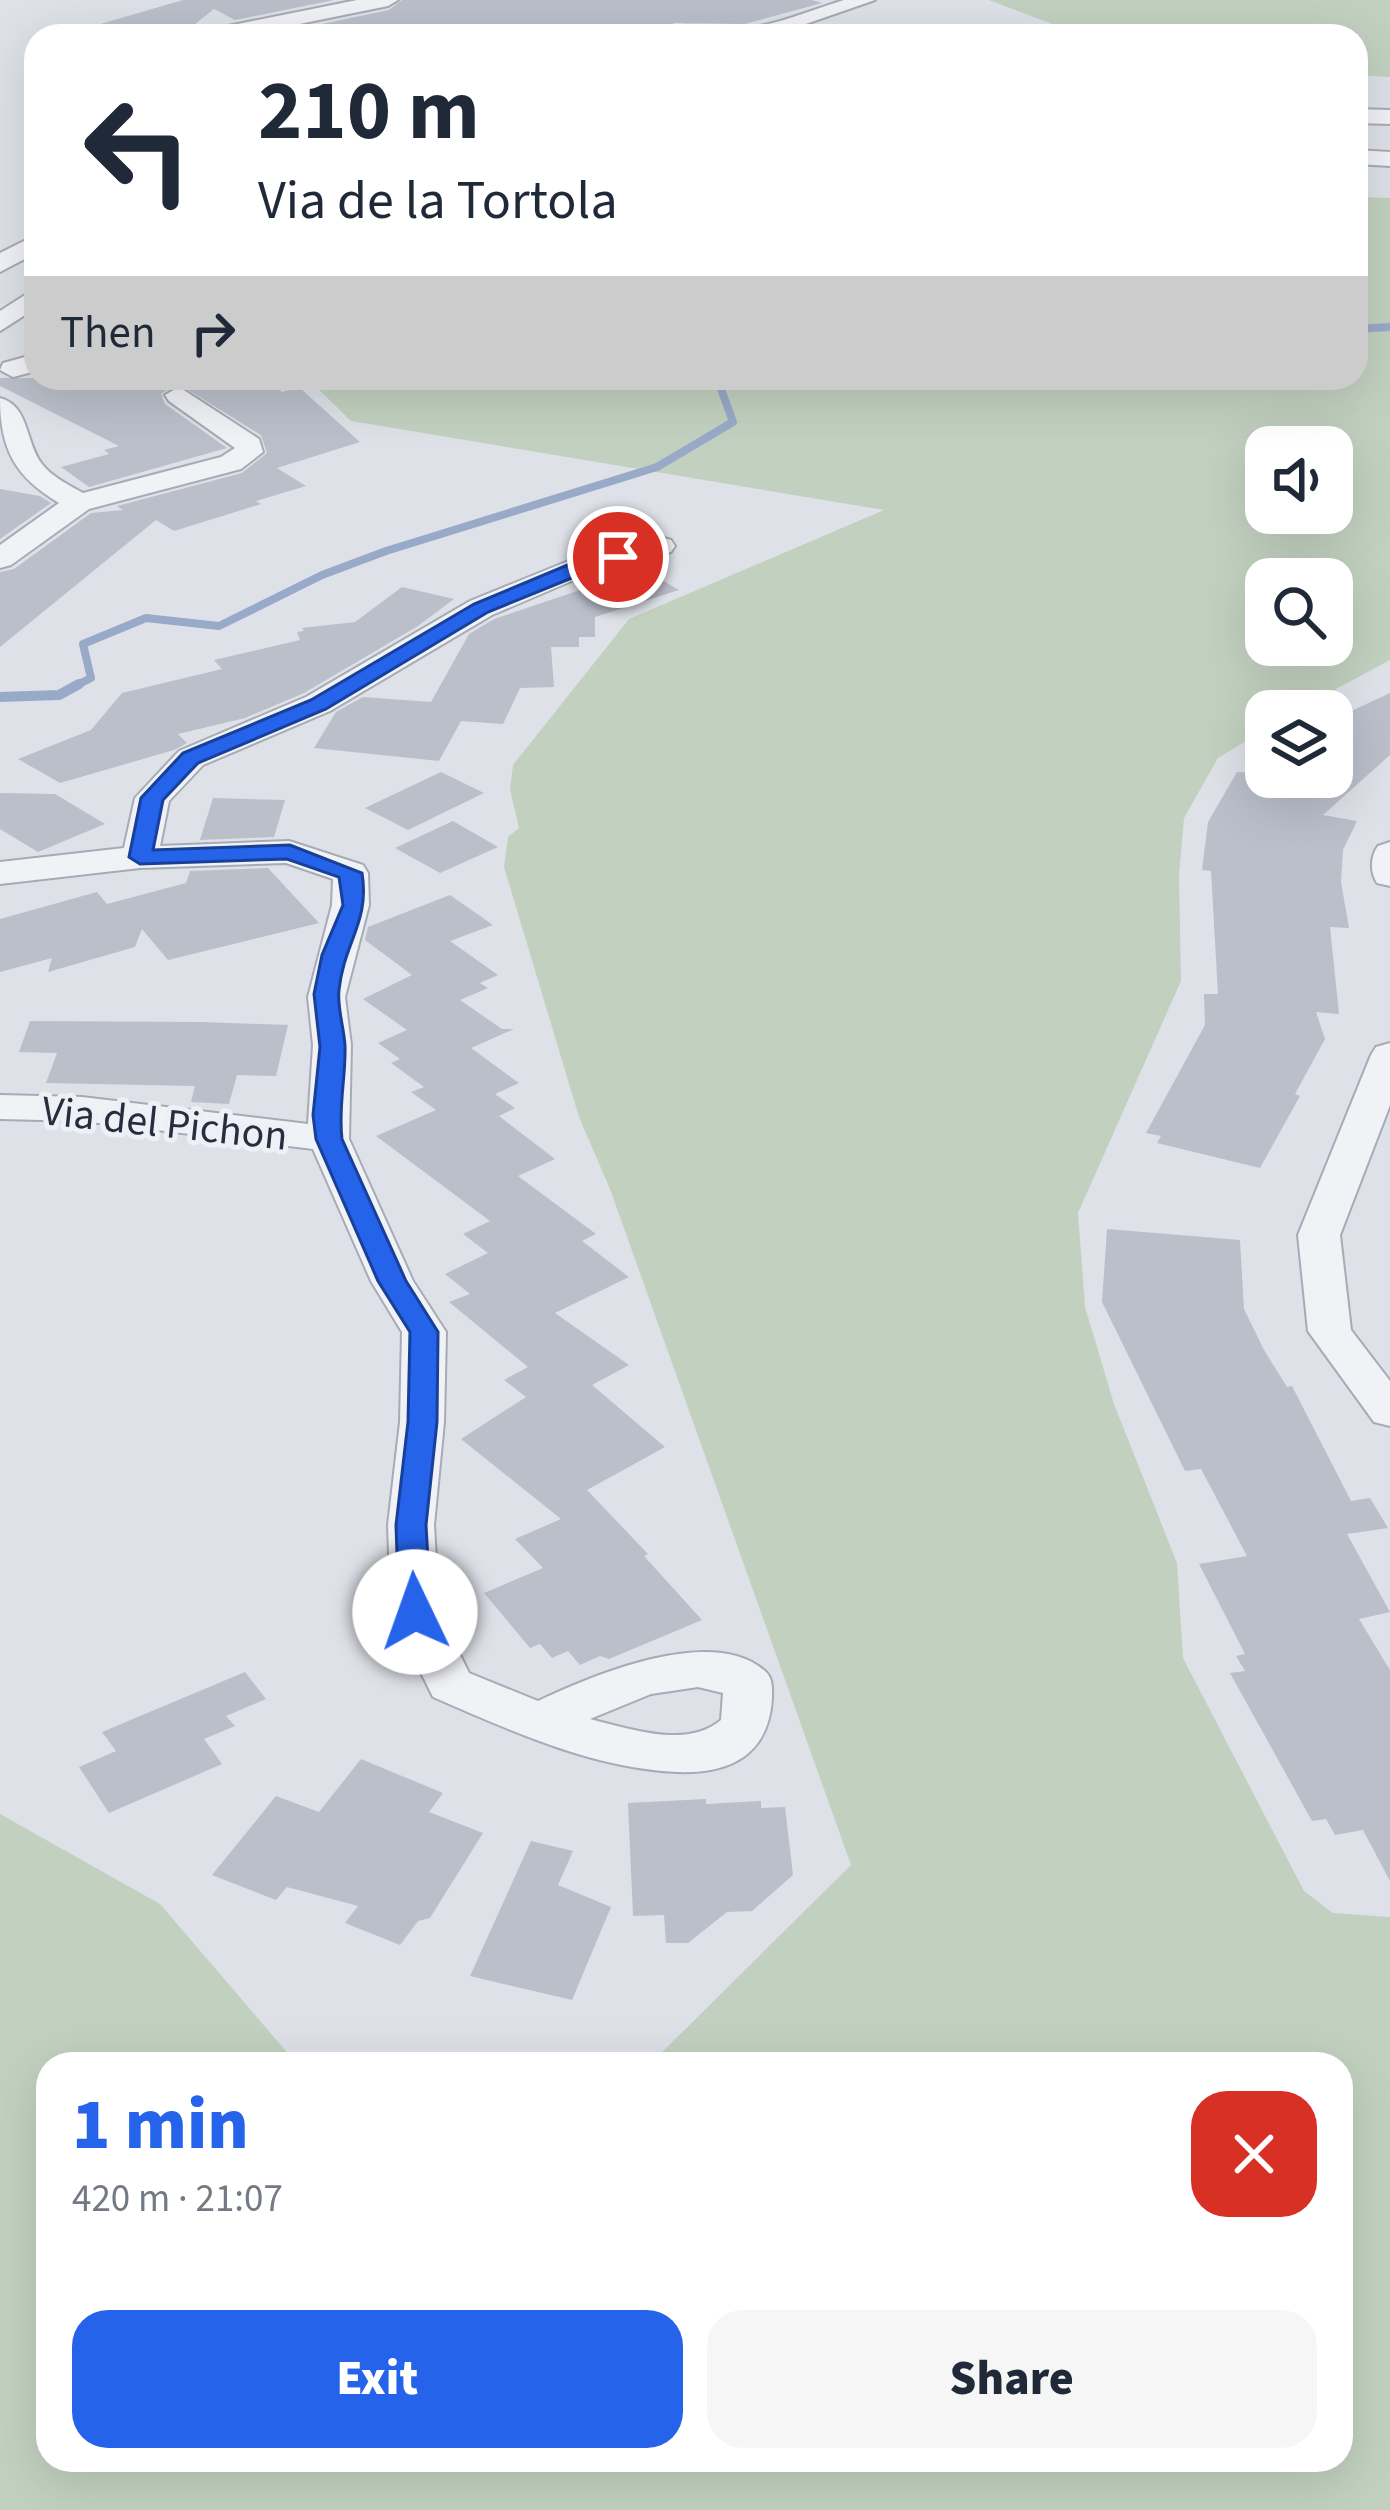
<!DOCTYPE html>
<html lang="en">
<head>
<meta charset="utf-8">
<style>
  :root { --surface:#fff; --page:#f6f6f7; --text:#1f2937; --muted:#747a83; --accent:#2563eb }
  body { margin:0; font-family:"Source Sans 3",sans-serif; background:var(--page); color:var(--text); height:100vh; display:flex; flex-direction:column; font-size:45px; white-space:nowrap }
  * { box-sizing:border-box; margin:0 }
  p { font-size:39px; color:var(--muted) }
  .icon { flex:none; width:66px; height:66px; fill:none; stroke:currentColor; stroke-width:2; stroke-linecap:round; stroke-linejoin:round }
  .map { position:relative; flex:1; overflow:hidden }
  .sheet { position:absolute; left:36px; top:2052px; width:1317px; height:420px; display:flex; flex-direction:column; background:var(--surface); border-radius:36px; box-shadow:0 12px 48px #0002 }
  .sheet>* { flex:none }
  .guide { position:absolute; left:24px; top:24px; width:1344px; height:366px; border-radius:36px; box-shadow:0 12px 48px #0002; background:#fff; color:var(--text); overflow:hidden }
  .controls { position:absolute; left:1245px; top:426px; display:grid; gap:24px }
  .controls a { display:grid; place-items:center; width:108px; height:108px; border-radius:24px; background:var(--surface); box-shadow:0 12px 48px #0002; font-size:60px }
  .pin { position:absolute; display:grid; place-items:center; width:102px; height:102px; color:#fff; margin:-51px; border:6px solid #fff; border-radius:50%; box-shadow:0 3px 12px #0007 }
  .me { position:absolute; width:132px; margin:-66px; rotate:357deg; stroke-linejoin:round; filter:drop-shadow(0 0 9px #0008) }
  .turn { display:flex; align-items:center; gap:42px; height:252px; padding:0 36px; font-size:54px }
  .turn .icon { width:156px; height:156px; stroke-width:2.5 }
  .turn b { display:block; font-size:84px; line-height:102px }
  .then { display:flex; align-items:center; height:114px; padding:0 36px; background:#0003; gap:24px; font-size:45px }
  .round { display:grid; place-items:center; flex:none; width:126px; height:126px; border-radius:36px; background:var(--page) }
  .head { display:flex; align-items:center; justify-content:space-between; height:204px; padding:0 36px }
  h1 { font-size:72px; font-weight:800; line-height:90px; color:var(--accent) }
  .cta { display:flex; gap:24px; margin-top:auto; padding:24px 36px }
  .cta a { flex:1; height:138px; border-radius:36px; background:var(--accent); color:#fff; font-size:48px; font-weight:800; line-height:138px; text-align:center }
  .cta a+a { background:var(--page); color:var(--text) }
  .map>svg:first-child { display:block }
  .green { fill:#c2d1bf; fill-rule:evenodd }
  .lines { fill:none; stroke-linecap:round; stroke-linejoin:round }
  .stream-far1 { stroke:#99aac8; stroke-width:8 }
  .stream { stroke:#99aac8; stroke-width:10 }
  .building { fill:#bbbfca }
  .minor-casing { stroke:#a7abb5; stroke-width:4 }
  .minor { fill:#f1f2f6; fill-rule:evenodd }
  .route { fill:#2563eb; stroke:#184099; stroke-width:3 }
  .labels { text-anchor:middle; stroke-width:10; stroke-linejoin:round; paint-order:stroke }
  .street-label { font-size:42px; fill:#272d3e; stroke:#edf0f5 }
</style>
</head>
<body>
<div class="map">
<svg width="1390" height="2510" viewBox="0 0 1390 2510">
  <rect width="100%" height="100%" fill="#dee1e8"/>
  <g class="green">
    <path d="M989,0H1390V77L1356,75V36H1084Z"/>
    <path d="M1356,197L1390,198V660L1295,711H1266V729L1218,758L1184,818L1179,875L1181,981L1078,1213L1085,1307L1114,1404L1177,1563L1183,1658L1304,1891L1333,1913L1390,1917V2510H0V1814L160,1904L297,2064H48V2460H1341V2064H650L851,1865L610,1189L579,1117L504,867L508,837L519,828L510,789L513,765L629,619L884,510L351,421L307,378H1356ZM1266,447H1332V513H1266ZM1332,579V645H1266V579Z"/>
  </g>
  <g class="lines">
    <g class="stream-far1">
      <path d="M1356,329L1390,327"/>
      <path d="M73,687L91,678L83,644L146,618L219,626L322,575L386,551L657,467L733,422L717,378"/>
    </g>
    <path class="stream" d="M0,697L59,695L79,684"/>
  </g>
  <g class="building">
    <path d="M183,0H334L235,20L214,9L180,36H91L90,27Z"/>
    <path d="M402,0H812L822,3L745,24L674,23L653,36H265L389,10Z"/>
    <path d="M0,378H279L281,392L300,388L360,442L277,468L306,486L256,501L261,504L174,531L156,520L0,647V572L14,569L91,513L123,510L117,506L242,473L267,453L261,435L177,383L161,394L165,404L227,448L89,487L61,467L109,454L104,450L119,446L0,386Z"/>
    <path d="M0,489L40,496L51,503L0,539Z"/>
    <path d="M643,569L679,590L595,617V637H579V647H551L554,687L520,688L503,724L461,721L439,761L314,748L336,712L363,697L431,702L469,634L494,619Z"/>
    <path d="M402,587L454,599L418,626L304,693L245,718L178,734L187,743L174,750L60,783L18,759L91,730L122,693L222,669L214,660L300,640L297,632L304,631L302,628L355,622Z"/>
    <path d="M1390,693V755L1323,815L1357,821L1343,850L1341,882L1349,928L1330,927L1339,1014L1316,1012L1325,1039L1295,1094L1300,1096L1260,1168L1157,1143L1161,1136L1146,1133L1205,1025L1204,994H1218L1211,871L1202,870L1208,822L1237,772L1332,777V720Z"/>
    <path d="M441,772L484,793L408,830L365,808Z"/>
    <path d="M0,793L55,794L105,824L38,852L0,829Z"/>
    <path d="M213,798L285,800L274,837L200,840Z"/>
    <path d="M453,821L498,847L440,873L395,848Z"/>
    <path d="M268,868L319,923L168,960L142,929L135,947L48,972L52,958L0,972V919L97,892L107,904L186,883L190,871Z"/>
    <path d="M450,895L493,925L450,941L498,975L480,983L488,988L460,1000L502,1029H514L471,1048L519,1083L495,1094L515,1108L499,1116L555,1159L518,1176L596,1234L582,1241L629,1277L555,1313L629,1365L592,1385L665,1447L587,1490L648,1554L644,1556L702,1620L609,1659L600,1656L580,1665L568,1651L552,1658L540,1644L530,1648L484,1593L543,1568L515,1539L561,1519L461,1439L526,1397L504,1380L528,1367L449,1302L470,1294L445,1274L488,1253L463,1234L490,1221L376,1136L436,1110L411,1092L424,1087L391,1063L400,1059L378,1043L407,1030L363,999L412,975L365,940L368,927Z"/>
    <path d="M30,1021L201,1022L288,1025L276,1076L237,1075L229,1104L191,1102L195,1086L46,1083L57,1053L19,1052Z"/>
    <path d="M1107,1229L1240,1240L1244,1309L1264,1350L1287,1387L1292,1386L1351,1501L1370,1498L1388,1528L1347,1534L1390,1612L1359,1619L1390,1670V1881L1363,1830L1335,1835L1326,1819L1312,1821L1230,1673L1245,1671L1236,1656L1245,1654L1199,1564L1247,1556L1201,1469L1185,1471L1102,1302Z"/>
    <path d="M245,1672L266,1699L226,1716L235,1726L204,1739L222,1764L109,1813L79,1767L116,1751L102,1732Z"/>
    <path d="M361,1759L443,1793L429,1812L483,1833L430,1918L418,1921L400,1945L345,1923L358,1906L287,1887L276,1900L212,1875L276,1796L319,1812Z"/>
    <path d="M706,1799V1804L761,1801V1808L785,1807L793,1875L752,1911L727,1912L688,1943H666L664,1915L633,1916L628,1803Z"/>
    <path d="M531,1841L573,1851L558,1885L611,1907L572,2000L470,1976Z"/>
  </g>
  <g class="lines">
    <defs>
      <g id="minor">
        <path d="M357,0H398L388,6L240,36H197L208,30Z"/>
        <path d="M844,0H875L774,35L657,36C680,18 705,29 731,29C769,29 808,11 844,0Z"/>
        <path d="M1356,109L1390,110V124L1356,123Z"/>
        <path d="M1356,150L1390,152V166L1356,164Z"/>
        <path d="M36,235V253L0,272V253Z"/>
        <path d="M36,288V308L0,331V311Z"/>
        <path d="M36,354V371L13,377L0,370L3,363Z"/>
        <path d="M179,387L259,439L263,452L241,469L89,509L11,565L0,568V545L59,503C15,477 0,449 0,398C30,406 25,443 42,464C52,477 69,485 83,493L221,457L235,448L169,401L165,395Z"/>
        <path d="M660,537L671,540L675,546L671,552L588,574L492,615L330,711L203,765L169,801L160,846L289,841L363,865L368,873L369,905L345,997L351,1045L349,1139L413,1281L446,1332L444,1422L434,1525L439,1612L469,1673L538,1701C591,1676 714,1623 766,1672C773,1679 772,1689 772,1698C769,1754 731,1774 677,1772C591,1768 509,1730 433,1697L391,1612L388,1525L400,1422L402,1332L371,1281L313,1149L82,1121L0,1119V1095L82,1097L308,1124L313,1045L308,997L332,905L333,879L286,863L140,868L0,884V862L124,848L135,798L179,751L306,697L470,601L566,562ZM698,1687L723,1693L721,1720C687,1749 630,1729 590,1719L651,1694Z"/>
        <path d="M1390,842V886L1377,883C1370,872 1370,857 1378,846Z"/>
        <path d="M1390,1043V1105L1340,1235L1351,1330L1390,1381V1426L1374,1422L1308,1331L1298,1235L1371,1055L1376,1047Z"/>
      </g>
    </defs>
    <use href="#minor" class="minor-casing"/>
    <use href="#minor" class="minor"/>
  </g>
  <path class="route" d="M618,551L628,557L625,561L584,573L488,612L326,709L198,763L163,800L153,850L290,845L362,873C370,922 344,942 339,990C337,1008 344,1027 345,1046C346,1077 338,1107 342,1139L406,1281L438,1332L437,1422L426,1525L431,1612L426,1620H404L399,1612L396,1525L408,1422L410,1332L378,1281L316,1139L313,1115L320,1047L314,994L322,955L343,905L339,877L287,859L140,864L129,857L141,798L183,753L311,700L474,604L570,564Z"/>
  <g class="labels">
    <g class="street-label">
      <text transform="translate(165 1122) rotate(6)" y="15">Via del Pichon</text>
    </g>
  </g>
</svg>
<div class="controls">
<a><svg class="icon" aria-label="sound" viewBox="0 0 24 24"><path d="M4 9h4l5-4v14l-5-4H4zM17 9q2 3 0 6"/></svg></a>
<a><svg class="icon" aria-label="search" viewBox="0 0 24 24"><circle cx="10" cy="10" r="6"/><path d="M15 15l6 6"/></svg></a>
<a><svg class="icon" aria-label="layers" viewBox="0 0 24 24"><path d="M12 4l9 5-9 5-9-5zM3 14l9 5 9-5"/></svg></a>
</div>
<div class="pin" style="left:618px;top:557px;background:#d93025"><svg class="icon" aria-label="arrive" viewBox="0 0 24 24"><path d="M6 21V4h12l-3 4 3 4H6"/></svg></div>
<svg class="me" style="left:415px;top:1612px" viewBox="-20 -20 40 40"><circle r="19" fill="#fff"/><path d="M0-13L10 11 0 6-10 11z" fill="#2563eb"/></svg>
<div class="guide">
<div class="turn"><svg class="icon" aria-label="left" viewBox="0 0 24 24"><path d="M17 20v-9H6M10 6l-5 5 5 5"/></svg><div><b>210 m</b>Via de la Tortola</div></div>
<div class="then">Then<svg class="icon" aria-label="right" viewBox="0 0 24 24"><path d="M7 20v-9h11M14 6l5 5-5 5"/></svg></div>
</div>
<section class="sheet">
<div class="head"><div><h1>1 min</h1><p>420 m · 21:07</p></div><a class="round" style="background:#d93025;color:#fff"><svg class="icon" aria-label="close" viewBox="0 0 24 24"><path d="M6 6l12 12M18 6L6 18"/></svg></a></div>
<div class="cta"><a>Exit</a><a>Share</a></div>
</section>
</div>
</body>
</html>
